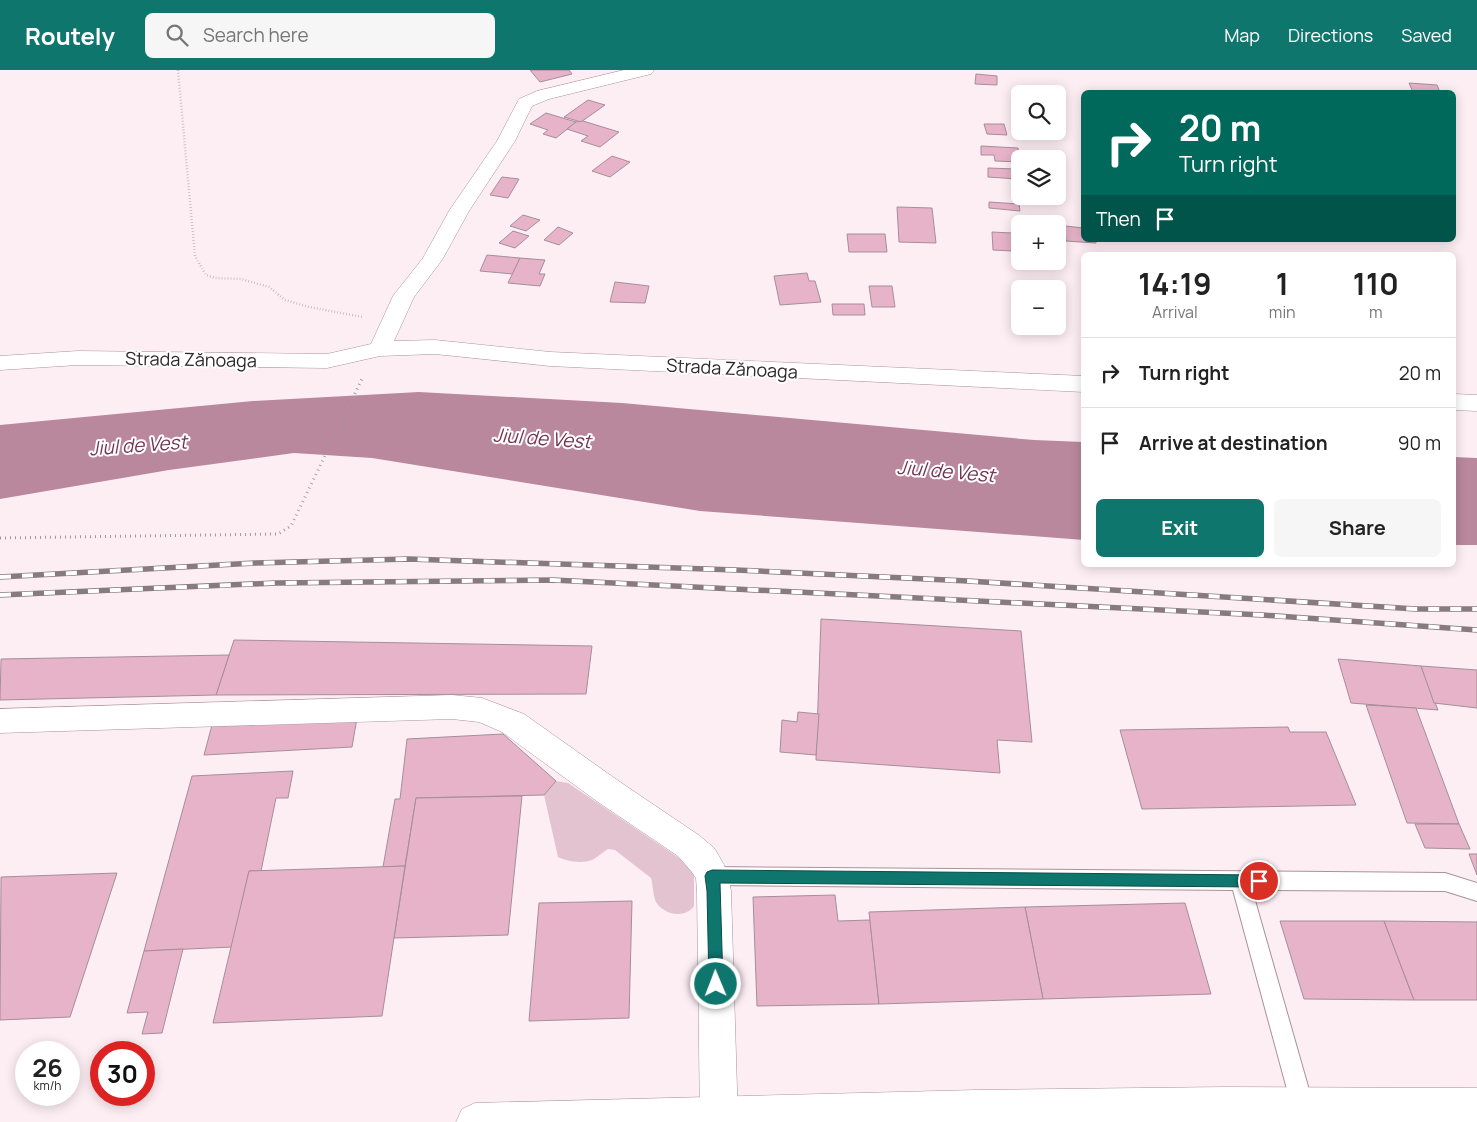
<!DOCTYPE html>
<html lang="en">
<head>
<meta charset="utf-8">
<style>
  :root { --surface:#fff; --page:#f6f6f6; --text:#222; --muted:#767676; --line:#e0e0e0; --accent:#0f766e }
  body { margin:0; font-family:Manrope,sans-serif; background:var(--page); color:var(--text); height:100vh; display:flex; flex-direction:column; font-size:19px; white-space:nowrap }
  * { box-sizing:border-box; margin:0 }
  p { font-size:16px; color:var(--muted) }
  .icon { flex:none; width:28px; height:28px; fill:none; stroke:currentColor; stroke-width:2; stroke-linecap:round; stroke-linejoin:round }
  .map { position:relative; flex:1; overflow:hidden }
  .sheet { position:absolute; left:1081px; top:182px; width:375px; height:315px; display:flex; flex-direction:column; background:var(--surface); border-radius:8px; box-shadow:0 2px 12px #0003 }
  .sheet>* { flex:none }
  .guide { position:absolute; left:1081px; top:20px; width:375px; height:152px; border-radius:8px; box-shadow:0 2px 12px #0003; background:#00695c; color:#fff; overflow:hidden }
  .fabs { position:absolute; left:1011px; top:15px; display:grid; gap:10px }
  .fabs a { display:grid; place-items:center; width:55px; height:55px; border-radius:8px; background:var(--surface); box-shadow:0 2px 12px #0003; font-size:25px }
  .speed { position:absolute; left:15px; top:971px; display:flex; gap:10px; font-size:25px; font-weight:700; text-align:center }
  .speed>* { display:grid; place-content:center; width:65px; height:65px; border-radius:50%; background:var(--surface); box-shadow:0 2px 12px #0003; line-height:1 }
  .speed small { font-size:12px; font-weight:400 }
  .speed .limit { border:8px solid #d22; background:#fff; color:#111 }
  .pin { position:absolute; display:grid; place-items:center; width:42px; height:42px; color:#fff; margin:-21px; border:2px solid #fff; border-radius:50%; box-shadow:0 1px 5px #0007 }
  .me { position:absolute; width:55px; margin:-28px; rotate:359deg; stroke-linejoin:round; filter:drop-shadow(0 0 4px #0008) }
  .turn { display:flex; align-items:center; gap:18px; height:105px; padding:0 15px; font-size:22px }
  .turn .icon { width:65px; height:65px; stroke-width:2.5 }
  .turn b { display:block; font-size:35px; line-height:42px }
  .then { display:flex; align-items:center; height:48px; padding:0 15px; background:#0003; gap:10px; font-size:19px }
  .eta { display:flex; justify-content:space-evenly; align-items:center; height:85px; text-align:center }
  .eta b { font-size:30px; font-weight:700; line-height:35px }
  .action { display:flex; gap:10px; margin-top:auto; padding:10px 15px }
  .action a { flex:1; height:58px; border-radius:8px; background:var(--accent); color:#fff; font-size:20px; font-weight:700; line-height:58px; text-align:center }
  .action a+a { background:var(--page); color:var(--text) }
  ul { padding:0; list-style:none }
  li { display:flex; align-items:center; gap:15px; height:70px; padding:0 15px; border-top:1px solid var(--line) }
  li div { flex:1 }
  li b { display:block; font-size:19px }
  li em { font-style:normal }
  header { display:flex; align-items:center; gap:30px; box-sizing:border-box; height:70px; padding:0 25px; background:var(--accent); color:#fff }
  header strong { font-size:24px }
  nav { display:flex; gap:28px; margin-inline-start:auto; font-size:18px }
  .search { width:350px; height:45px; background:var(--page); display:flex; align-items:center; gap:12px; box-sizing:border-box; padding:0 18px; border-radius:8px; color:var(--muted); font-size:19px }
  .map>svg:first-child { display:block }
  .green { fill:#e3c3d0 }
  .water { fill:#ba889d }
  .building { fill:#e7b3c9; stroke:#a58e97 }
  .lines { fill:none; stroke-linecap:round; stroke-linejoin:round }
  .lane-casing { stroke:#a9929b; stroke-width:2 }
  .street-casing { stroke:#a9929b; stroke-width:1 }
  .primary-casing { stroke:#a9929b; stroke-width:1 }
  .path-far1 { stroke:#a5989d; stroke-width:2.5; stroke-dasharray:0.5 2.5; stroke-linecap:butt }
  .path { stroke:#a5989d; stroke-width:3; stroke-dasharray:1 4; stroke-linecap:butt }
  .lane { fill:#fff; fill-rule:evenodd }
  .street { fill:#fff; fill-rule:evenodd }
  .primary { fill:#fff; fill-rule:evenodd }
  .rail-casing { stroke:#877b80; stroke-width:5.5 }
  .rail { stroke:#fff; stroke-width:4; stroke-dasharray:11; stroke-linecap:butt }
  .route { fill:#0f766e; stroke:#0a4d48 }
  .labels { text-anchor:middle; stroke-width:4; stroke-linejoin:round; paint-order:stroke }
  .street-label { font-size:18px; fill:#30272a; stroke:#fff }
  .water-label { font-size:19px; font-style:italic; fill:#743453; stroke:#fff }
</style>
</head>
<body>
<header>
<strong>Routely</strong>
<div class="search"><svg class="icon" aria-label="search" viewBox="0 0 24 24"><circle cx="10" cy="10" r="6"/><path d="M15 15l6 6"/></svg>Search here</div>
<nav><a>Map</a><a>Directions</a><a>Saved</a></nav>
</header>
<div class="map">
<svg width="1477" height="1052" viewBox="0 0 1477 1052">
  <rect width="100%" height="100%" fill="#fdeef4"/>
  <path class="green" d="M556,711L568,713L691,796L694,802V836C685,849 664,845 656,832C653,826 653,815 651,808L615,780L608,779C603,782 599,786 594,789C585,794 567,792 558,787L544,725Z"/>
  <g class="water">
    <path d="M419,322L622,333L1034,370L1084,372V470L700,441L372,388L294,383L169,400L0,429V355L253,331Z"/>
    <path d="M1454,387L1477,388V475H1454Z"/>
  </g>
  <g class="building">
    <path d="M530,0H569L572,4L540,12Z"/>
    <path d="M976,4L997,6V15L975,14Z"/>
    <path d="M1409,13L1437,15L1440,22H1413Z"/>
    <path d="M588,30L605,35L581,52L564,47Z"/>
    <path d="M546,43L576,52L556,68L543,64L548,60L530,54Z"/>
    <path d="M583,51L619,62L600,77L581,71L588,66L567,59L576,52Z"/>
    <path d="M984,54H1004L1007,65L987,64Z"/>
    <path d="M981,76L1018,78L1020,92L995,91L994,85H981Z"/>
    <path d="M612,86L630,92L610,107L592,101Z"/>
    <path d="M988,98L1016,99L1017,109L988,107Z"/>
    <path d="M502,107L519,109L508,128L490,125Z"/>
    <path d="M989,132L1019,134L1020,141L989,138Z"/>
    <path d="M897,137L932,138L936,173L899,172Z"/>
    <path d="M523,145L540,150L526,161L510,156Z"/>
    <path d="M1065,156L1084,158V170H1096V173L1066,171Z"/>
    <path d="M558,157L573,163L559,175L544,170Z"/>
    <path d="M513,161L529,166L515,178L499,173Z"/>
    <path d="M992,162L1012,163L1013,181L993,180Z"/>
    <path d="M847,164H885L887,182H849Z"/>
    <path d="M487,185L520,188L513,204L480,201Z"/>
    <path d="M520,188L545,190L539,204H545L540,216L508,213Z"/>
    <path d="M807,203L809,211H815L821,232L780,235L774,206Z"/>
    <path d="M615,212L649,216L645,233L610,232Z"/>
    <path d="M869,216H892L895,237H872Z"/>
    <path d="M832,234H864L865,245H833Z"/>
    <path d="M821,549L1021,561L1032,672L997,670L1000,703L816,690Z"/>
    <path d="M234,570L592,576L586,624L216,625Z"/>
    <path d="M229,585L216,625L0,630L1,589Z"/>
    <path d="M1338,589L1421,596L1438,640L1351,633Z"/>
    <path d="M1421,596L1477,600V638L1434,633Z"/>
    <path d="M1366,635L1416,638L1459,754L1407,753Z"/>
    <path d="M798,642L819,644L816,685L780,682L782,650L797,652Z"/>
    <path d="M357,648L352,677L204,685L212,655Z"/>
    <path d="M1288,657L1290,662H1326L1356,735L1142,739L1120,660Z"/>
    <path d="M503,664L556,711L544,725L416,728L405,796L383,797L395,729H400L407,669Z"/>
    <path d="M293,701L288,728H276L261,801H249L232,877L144,881L192,706Z"/>
    <path d="M522,726L508,865L394,868L416,728Z"/>
    <path d="M1415,754H1459L1470,779L1425,778Z"/>
    <path d="M1469,784H1477V805Z"/>
    <path d="M405,796L382,946L213,953L249,801Z"/>
    <path d="M117,803L70,947L0,950L1,807Z"/>
    <path d="M835,825L838,851L870,850L879,934L757,936L753,827Z"/>
    <path d="M632,831L629,948L529,951L539,833Z"/>
    <path d="M1185,833L1211,924L1043,929L1025,837Z"/>
    <path d="M1025,837L1043,929L879,934L869,842Z"/>
    <path d="M1280,851H1384L1414,930L1304,929Z"/>
    <path d="M1384,851L1477,852V930H1414Z"/>
    <path d="M183,879L162,963L142,964L148,942L127,943L144,881Z"/>
  </g>
  <g class="lines">
    <defs>
      <path id="lane" d="M712,797L1445,803L1477,813V831L1445,821L1252,820L1313,1034L1310,1042L1302,1045L1294,1042L1291,1034L1233,820L712,815L705,812L702,806L705,800Z"/>
      <g id="street">
        <path d="M624,0H654L651,4L549,29L532,36L515,71L469,141L442,190L414,227L394,271L435,270L550,282L1084,306V322L550,296L435,284L380,286L327,298L78,295L0,300V286L78,281L327,284L371,274L393,226L423,188L449,141L497,71L519,29L537,21Z"/>
        <path d="M1454,324L1477,325V341L1454,340Z"/>
        <path d="M452,625L482,628L524,644L620,712L700,766L715,779L724,795L728,806L731,821L738,1052H700L697,821L696,808L691,801L678,786L598,732L502,662L479,652L452,649L0,663V639Z"/>
      </g>
      <path id="primary" d="M1226,1017L1477,1018V1052H456L462,1039L475,1033L976,1020Z"/>
    </defs>
    <use href="#lane" class="lane-casing"/>
    <use href="#street" class="street-casing"/>
    <use href="#primary" class="primary-casing"/>
    <path class="path-far1" d="M178,0L195,186L206,205L215,208L241,209L269,217L285,230L309,237L363,247"/>
    <path class="path" d="M0,468L278,464L291,456L362,309"/>
    <use href="#lane" class="lane"/>
    <use href="#street" class="street"/>
    <use href="#primary" class="primary"/>
    <defs>
      <g id="rail">
        <path d="M0,507L255,493L409,489L736,500L968,511L1416,539H1477"/>
        <path d="M0,525L276,513L553,510L1262,545L1477,560"/>
      </g>
    </defs>
    <use href="#rail" class="rail-casing"/>
    <use href="#rail" class="rail"/>
  </g>
  <path class="route" d="M712,800L1259,805L1264,807L1266,811L1264,815L1259,817L720,813L723,914L721,919L716,921L711,919L709,914L707,821L705,806L707,802Z"/>
  <g class="labels">
    <g class="street-label">
      <text transform="translate(191 290) rotate(1)" y="6">Strada Zănoaga</text>
      <text transform="translate(732 299) rotate(3)" y="6">Strada Zănoaga</text>
    </g>
    <g class="water-label">
      <text transform="translate(542 368) rotate(4)" y="7">Jiul de Vest</text>
      <text transform="translate(138 375) rotate(-4)" y="7">Jiul de Vest</text>
      <text transform="translate(946 401) rotate(5)" y="7">Jiul de Vest</text>
    </g>
  </g>
</svg>
<div class="fabs">
<a><svg class="icon" aria-label="search" viewBox="0 0 24 24"><circle cx="10" cy="10" r="6"/><path d="M15 15l6 6"/></svg></a>
<a><svg class="icon" aria-label="layers" viewBox="0 0 24 24"><path d="M12 4l9 5-9 5-9-5zM3 14l9 5 9-5"/></svg></a>
<a>+</a>
<a>−</a>
</div>
<div class="speed"><div>26<small>km/h</small></div><div class="limit">30</div></div>
<div class="pin" style="left:1259px;top:811px;background:#d93025"><svg class="icon" aria-label="arrive" viewBox="0 0 24 24"><path d="M6 21V4h12l-3 4 3 4H6"/></svg></div>
<svg class="me" style="left:716px;top:914px" viewBox="-20 -20 40 40"><circle r="17" fill="#0f766e" stroke="#fff" stroke-width="3"/><path d="M0-11L8 9 0 5-8 9z" fill="#fff"/></svg>
<div class="guide">
<div class="turn"><svg class="icon" aria-label="right" viewBox="0 0 24 24"><path d="M7 20v-9h11M14 6l5 5-5 5"/></svg><div><b>20 m</b>Turn right</div></div>
<div class="then">Then<svg class="icon" aria-label="arrive" viewBox="0 0 24 24"><path d="M6 21V4h12l-3 4 3 4H6"/></svg></div>
</div>
<section class="sheet">
<div class="eta">
<div><b>14:19</b><p>Arrival</p></div>
<div><b>1</b><p>min</p></div>
<div><b>110</b><p>m</p></div>
</div>
<ul>
<li><svg class="icon" aria-label="right" viewBox="0 0 24 24"><path d="M7 20v-9h11M14 6l5 5-5 5"/></svg><div><b>Turn right</b></div><em>20 m</em></li>
<li><svg class="icon" aria-label="arrive" viewBox="0 0 24 24"><path d="M6 21V4h12l-3 4 3 4H6"/></svg><div><b>Arrive at destination</b></div><em>90 m</em></li>
</ul>
<div class="action"><a>Exit</a><a>Share</a></div>
</section>
</div>
</body>
</html>
